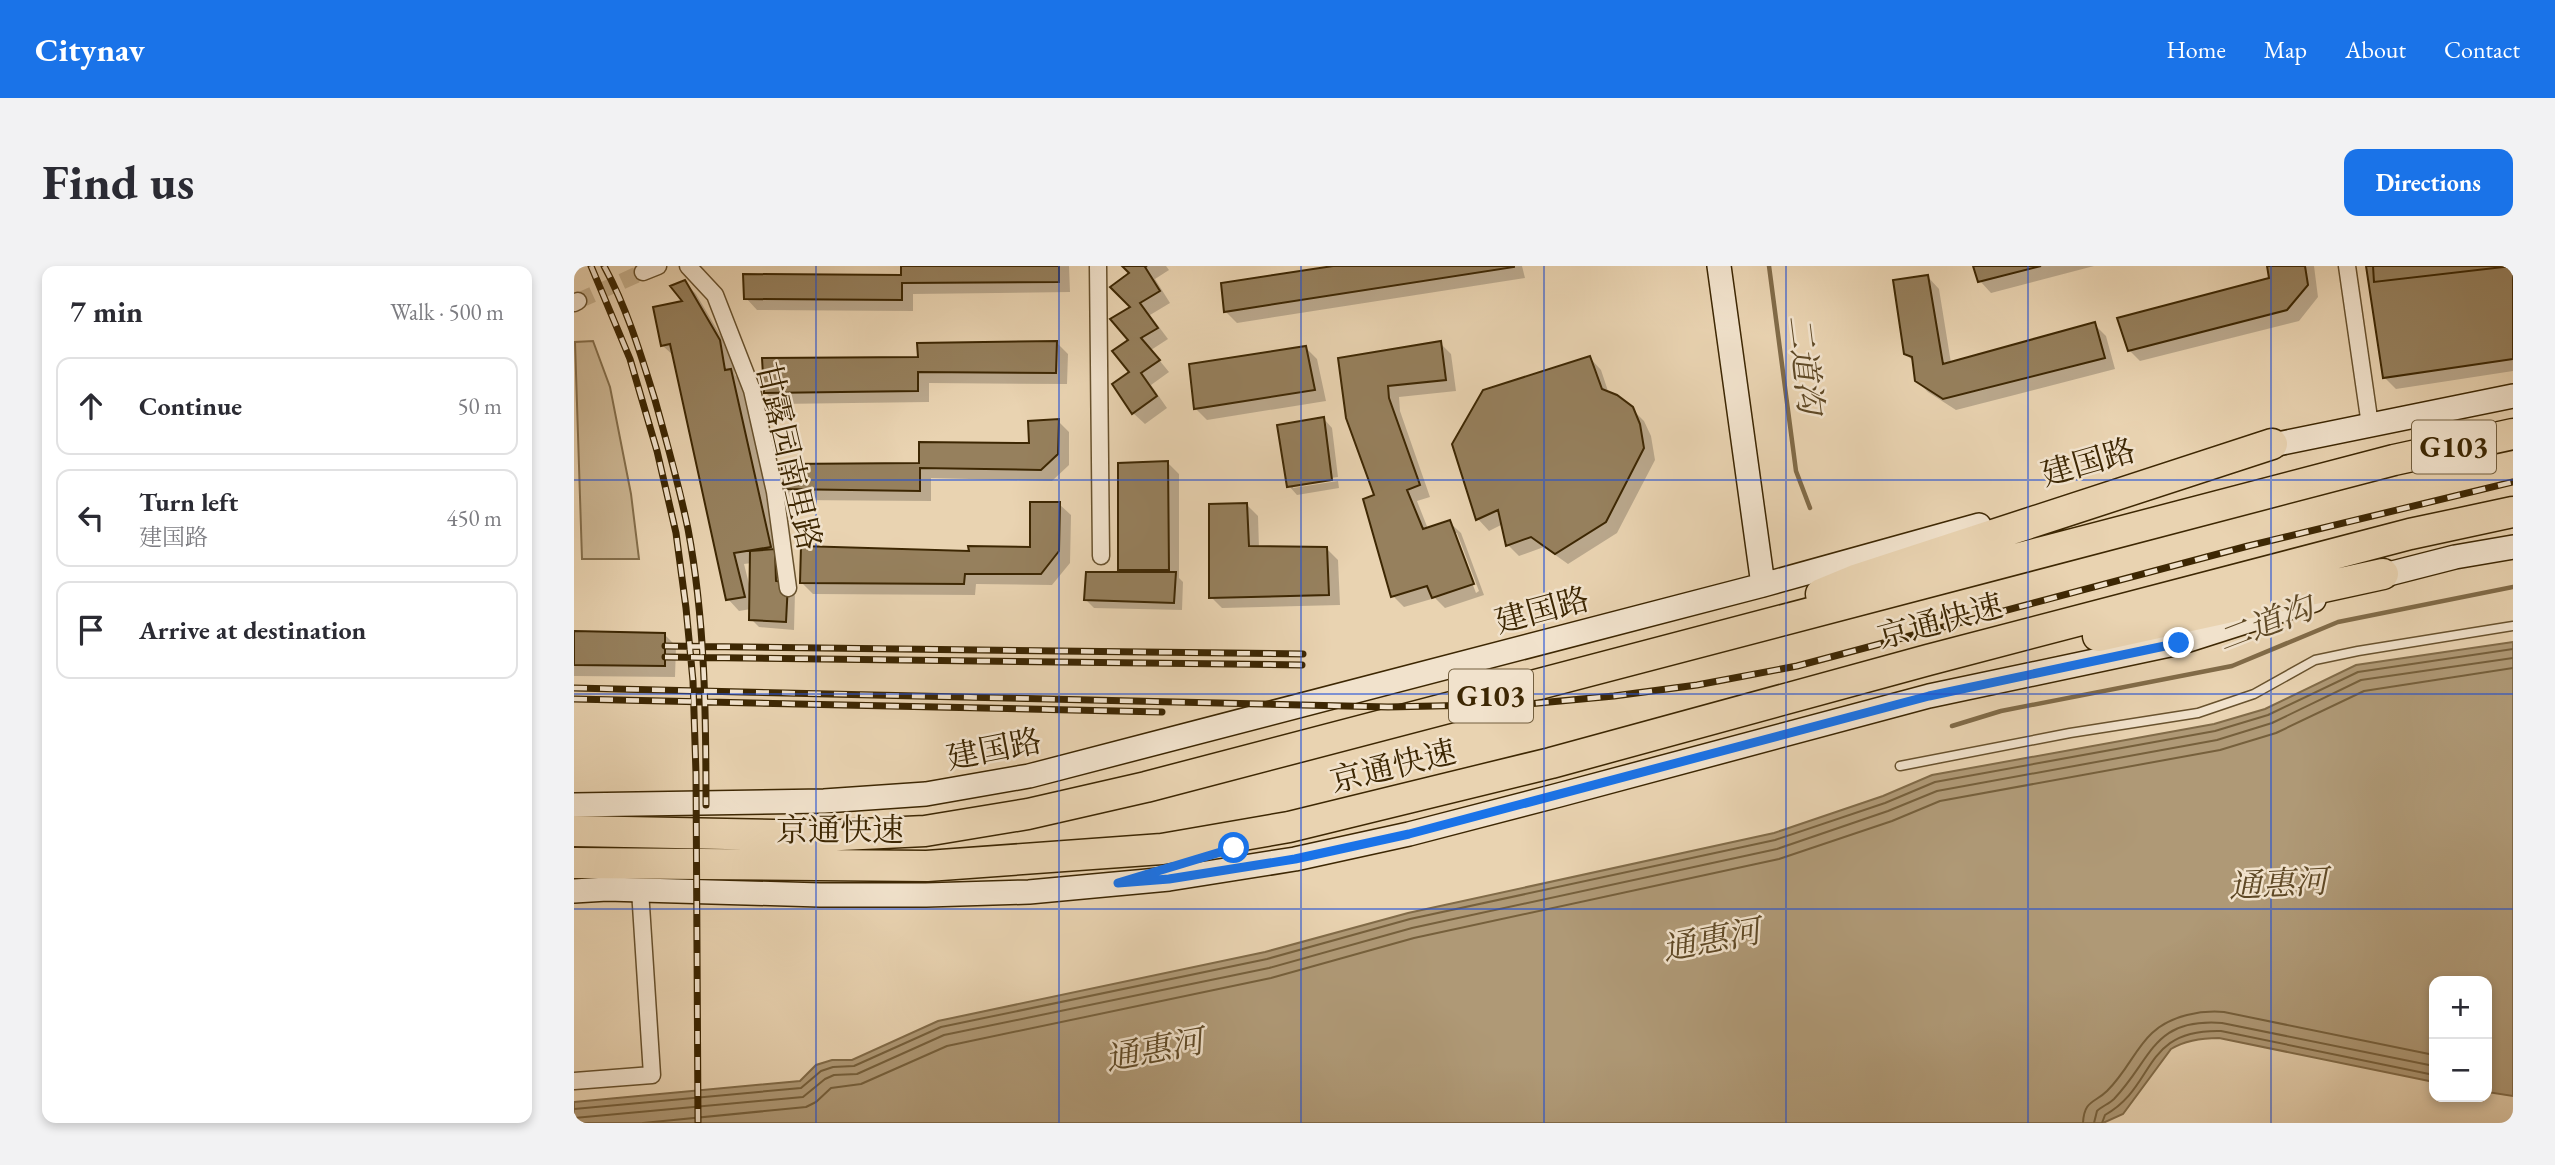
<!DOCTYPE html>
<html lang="en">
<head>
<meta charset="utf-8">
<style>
  :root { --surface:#fff; --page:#f2f2f3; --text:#2b2b33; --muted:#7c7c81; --line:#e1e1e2; --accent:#1a73e8 }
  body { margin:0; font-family:"EB Garamond","Noto Serif SC",serif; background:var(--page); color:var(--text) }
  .controls { position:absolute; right:21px; bottom:21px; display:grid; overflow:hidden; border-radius:14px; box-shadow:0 4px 10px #0003 }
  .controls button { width:63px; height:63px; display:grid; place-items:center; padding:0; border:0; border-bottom:2px solid var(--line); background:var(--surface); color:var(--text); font:35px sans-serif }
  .stop { position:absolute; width:21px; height:21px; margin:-16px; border:5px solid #1a73e8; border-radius:50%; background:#fff }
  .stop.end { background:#1a73e8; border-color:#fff; box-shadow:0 2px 7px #0008 }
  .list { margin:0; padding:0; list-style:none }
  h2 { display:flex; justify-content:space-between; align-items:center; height:91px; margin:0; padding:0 28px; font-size:30px }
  h2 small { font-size:23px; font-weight:400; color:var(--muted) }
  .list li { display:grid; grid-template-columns:46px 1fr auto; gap:21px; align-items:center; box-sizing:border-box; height:98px; margin:0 14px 14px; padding:0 14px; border:2px solid var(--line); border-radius:14px }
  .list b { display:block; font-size:26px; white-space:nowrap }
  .list p { margin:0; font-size:23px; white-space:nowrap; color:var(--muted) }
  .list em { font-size:23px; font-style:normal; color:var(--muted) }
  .icon { flex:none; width:38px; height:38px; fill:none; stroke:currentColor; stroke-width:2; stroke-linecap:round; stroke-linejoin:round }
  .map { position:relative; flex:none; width:1939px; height:857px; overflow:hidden; border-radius:14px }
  header { display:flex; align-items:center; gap:42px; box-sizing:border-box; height:98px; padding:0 35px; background:var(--accent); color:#fff }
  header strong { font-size:33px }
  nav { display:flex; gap:38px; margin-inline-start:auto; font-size:24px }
  .intro { display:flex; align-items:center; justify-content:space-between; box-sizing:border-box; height:168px; padding:0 42px }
  h1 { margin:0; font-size:49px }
  .button { padding:18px 32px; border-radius:14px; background:var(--accent); color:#fff; font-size:24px; font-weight:700 }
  main { display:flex; gap:42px; padding:0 42px }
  aside { flex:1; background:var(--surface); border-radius:14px; box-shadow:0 4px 10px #0003 }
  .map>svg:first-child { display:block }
</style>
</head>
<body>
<header>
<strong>Citynav</strong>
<nav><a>Home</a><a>Map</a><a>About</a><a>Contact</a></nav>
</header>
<div class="intro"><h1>Find us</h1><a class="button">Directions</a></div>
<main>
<aside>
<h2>7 min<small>Walk · 500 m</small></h2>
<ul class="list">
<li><svg class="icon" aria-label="ahead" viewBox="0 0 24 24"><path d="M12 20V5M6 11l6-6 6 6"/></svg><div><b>Continue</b></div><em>50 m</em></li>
<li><svg class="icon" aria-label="left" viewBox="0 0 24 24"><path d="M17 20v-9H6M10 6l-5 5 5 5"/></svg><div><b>Turn left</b><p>建国路</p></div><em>450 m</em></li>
<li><svg class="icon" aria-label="arrive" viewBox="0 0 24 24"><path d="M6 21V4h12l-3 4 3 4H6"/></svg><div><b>Arrive at destination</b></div></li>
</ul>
</aside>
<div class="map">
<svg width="1939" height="857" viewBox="0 0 1939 857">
  <rect width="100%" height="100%" fill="#e9d3b1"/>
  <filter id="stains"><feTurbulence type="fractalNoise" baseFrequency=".00286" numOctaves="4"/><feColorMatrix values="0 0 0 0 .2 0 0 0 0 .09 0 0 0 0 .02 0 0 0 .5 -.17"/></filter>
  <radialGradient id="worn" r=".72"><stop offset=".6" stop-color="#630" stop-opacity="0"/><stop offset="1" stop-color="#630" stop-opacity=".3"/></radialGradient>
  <path fill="#ccb693" stroke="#846e4b" stroke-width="2" d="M19 75 36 121 57 228 65 293H8L1 76Z"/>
  <path fill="#af9976" stroke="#816b48" stroke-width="2" d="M1939 376V830L1913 826V715H1860V816L1645 772C1628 772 1612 774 1597 783L1549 848 1529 857H0V836L226 815 242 799 258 794H278L364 755 691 686 834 647 1200 567 1309 530 1358 509 1640 458 1691 443 1782 399Z"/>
  <path fill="#0003" fill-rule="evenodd" d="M329 0H495L496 26 339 28V45L183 44 172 32 329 11Z
    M551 0H592L595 4 581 13 596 37 576 49 594 73 577 84 595 106 577 119 593 142 571 158 559 147 557 74 558 7Z
    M770 0H948L951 12 663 57 652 46Z
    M1401 0H1520L1417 27 1406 15Z
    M1695 0H1740L1744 31 1725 55 1566 95 1555 84 1697 13Z
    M1794 0H1939V105L1822 123 1810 111Z
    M1354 11 1365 23 1377 97 1520 58 1532 70 1541 103 1382 144 1354 126 1342 114 1340 96 1332 88Z
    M111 16 122 28 157 87 161 109 168 116 213 318 221 327 220 364 185 361 177 353V343L165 345 154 333 101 91 89 80 81 43 111 37ZM178 297 176 322 170 298Z
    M483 77 494 88 493 118 355 117V136L203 138 192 127 346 93Z
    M866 77 877 88 882 125 825 131 826 145 856 231 843 235 854 263 875 256 887 267 910 329 871 342 861 332 830 341 819 330 802 230 774 152ZM879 267H883L905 325 902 327Z
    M732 82 743 93 752 135 633 154 622 143Z
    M1016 92 1027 104 1035 128 1058 143 1070 155 1077 170 1081 194 1043 267 994 298 970 281 945 290 934 279 929 258 915 265 904 253 880 178Z
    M750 153 758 162 764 211 719 218V222L764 215 765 222 723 229 715 220Z
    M484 155 495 166V199L478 215 357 212V235L220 234 209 223 457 179Z
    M594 197 605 208V312L609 316 608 344 520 342 512 334 550 308 546 303Z
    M485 238 497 249 496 297 478 319 402 318 401 329 239 328 227 316 397 287 458 282Z
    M672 238 684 250 685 282 753 283 764 294 766 339 648 342 637 331Z
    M0 367 90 368 102 380 101 411 0 410Z"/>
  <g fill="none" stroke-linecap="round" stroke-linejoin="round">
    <path stroke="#76603c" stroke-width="2" d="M0 843 227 822 247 805 259 801 280 800 367 761 693 693 836 653 1201 574 1311 537 1361 516 1641 465 1694 449 1784 406 1939 383
      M0 852 229 831 251 813 260 809 283 808 370 769 695 702 838 662 1203 583 1314 545 1363 525 1643 474 1698 457 1787 414 1939 392
      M69 857 232 841 242 836 257 822 287 818 373 780 697 712 840 672 1205 593 1318 555 1366 535 1646 484 1702 467 1790 425 1939 402
      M1509 857C1510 834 1521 837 1533 825 1564 794 1565 761 1613 749 1625 746 1638 745 1650 746L1860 789
      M1520 857 1523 845C1528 840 1535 838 1540 833 1579 792 1578 752 1648 757L1860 800
      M1528 857 1531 849C1583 820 1567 763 1647 765L1860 809"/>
    <path stroke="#816b48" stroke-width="4.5" d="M1195 0 1222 205 1236 242
      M1378 460 1427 445 1658 400 1764 356 1939 321"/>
  </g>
  <path fill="#96805d" stroke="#3d2703" stroke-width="2" d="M327 0H485V16L328 17V34L170 33 169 8 327 9Z
    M548 0H573L571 1 586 25 566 37 584 62 567 72 586 94 567 107 583 130 558 148 538 118 555 106 538 85 554 74 536 53 556 41 536 21 555 7Z
    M759 0H940V1L650 46 647 17Z
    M1399 0H1467L1404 16Z
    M1693 0H1731L1734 19 1713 44 1554 85 1543 52 1695 12Z
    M1792 0H1939V93L1809 112Z
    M1799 0H1938L1800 16Z
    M1354 9 1369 98 1521 56 1531 92 1369 133 1341 115 1338 91 1330 88 1319 14Z
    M111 14 146 74 151 104 157 103 197 281 160 287 171 331 152 334 96 78 87 80 79 41 108 35 96 20Z
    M483 75 482 107 344 106V125L190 127 188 92 344 91 343 77Z
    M867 75 872 114 814 120 815 132 846 219 833 224 849 263 876 254 900 318 858 332 853 320 817 331 789 233 800 229 772 152 764 92Z
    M732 80 741 124 620 143 615 98Z
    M1016 90 1028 123 1043 129 1059 141 1066 158 1070 182 1032 256 981 288 957 271 932 280 924 244 902 254 878 178 909 124Z
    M750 151 758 214 713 221 703 159Z
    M485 153 484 188 467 204 346 202V225L207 223 208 198 345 197V176L455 177 454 155Z
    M594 195 595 304H544V197Z
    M456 236H486L485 285 467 308H391L390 318 226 317 227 280 395 285 394 280 456 281Z
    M673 237 675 280 753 281 755 329 635 332V238Z
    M201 283 202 315 214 317 212 356 175 354 176 285Z
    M512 306H602L600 337 510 334Z
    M0 365 91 367V400L0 399Z"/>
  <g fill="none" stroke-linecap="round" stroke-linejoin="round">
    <path stroke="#c7b18e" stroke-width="16" stroke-dasharray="16 8" stroke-linecap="butt" d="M4 35 69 6"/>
    <g stroke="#68522e" stroke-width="11">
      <path id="lane" d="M1326 500 1496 467 1624 447 1680 428 1741 394 1784 385 1939 360"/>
    </g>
    <g stroke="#68522e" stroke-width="19">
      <path id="street" d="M114 0 141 29 178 124 201 226 214 322
        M524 0 527 290
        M1773 0 1796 159
        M69 6 84 0
        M0 37 4 35
        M0 815 78 809 66 624"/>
    </g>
    <g stroke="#3d2703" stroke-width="26">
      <path id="secondary" d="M1145 0 1189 319
        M1684 182 1939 130
        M1795 313 1881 291 1939 281
        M0 539 250 535 352 528 455 510 1189 319 1405 259
        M0 625 33 623 246 629H352L455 626 595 613 721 593 835 568 985 529 1355 430 1605 377 1740 334"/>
    </g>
    <g stroke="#3d2703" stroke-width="33">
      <path id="highway" d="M1247 328 1281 314 1698 178
        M1524 370 1809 308
        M0 565 246 570 351 565 454 548 572 521 1820 194 1939 168
        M0 597 353 600 588 583 715 561 977 497 1354 394 1836 268 1939 246"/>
    </g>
    <use href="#lane" stroke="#f1e2cc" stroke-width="8"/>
    <use href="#street" stroke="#f1e2cc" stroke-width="16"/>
    <use href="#secondary" stroke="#f1e2cc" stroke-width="23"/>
    <use href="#highway" stroke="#e9d3b1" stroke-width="30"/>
    <g stroke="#3d2703" stroke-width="7">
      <path id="rail" d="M17 0 56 93 83 185 102 267 112 342 119 415 122 508 124 857
        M30 0C53 42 67 89 81 134 93 177 105 219 114 263 131 353 132 447 132 539
        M91 380 729 388
        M91 391 728 399
        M0 422 814 441 954 438 1040 430 1123 419 1223 400 1674 280 1939 216
        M0 433 588 446"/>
    </g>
    <use href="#rail" stroke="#f1e2cc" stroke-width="4.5" stroke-dasharray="13" stroke-linecap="butt"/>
  </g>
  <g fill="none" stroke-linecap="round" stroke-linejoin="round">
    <path stroke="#1a73e8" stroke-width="9" d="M660 582 544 617 595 613 721 593 835 568 1355 430 1605 377"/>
  </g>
  <path fill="none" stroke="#1d4ed8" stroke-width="2" stroke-opacity="0.55" d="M242 0V857M485 0V857M727 0V857M970 0V857M1212 0V857M1454 0V857M1697 0V857M0 214H1939M0 428H1939M0 643H1939"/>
  <g text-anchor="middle" stroke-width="5" stroke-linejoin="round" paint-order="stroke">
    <g fill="#f1e2cc" stroke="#735f3f" stroke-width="2">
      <rect x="1838" y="154.5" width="84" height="53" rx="5"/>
      <rect x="875" y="403.5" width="84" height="53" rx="5"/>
    </g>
    <g font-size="30" font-weight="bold" fill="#3d2703">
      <text x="1880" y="191">G103</text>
      <text x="917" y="440">G103</text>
    </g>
    <g font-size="32" fill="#3d2703" stroke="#f1e2cc">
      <text transform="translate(215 190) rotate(77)" y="11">甘露园南里路</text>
      <text transform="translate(1514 196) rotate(-16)" y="11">建国路</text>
      <text transform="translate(968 344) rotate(-15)" y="11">建国路</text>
      <text transform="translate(1366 355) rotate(-15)" y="11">京通快速</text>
      <text transform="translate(420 483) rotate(-11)" y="11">建国路</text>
      <text transform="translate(819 500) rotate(-14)" y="11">京通快速</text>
      <text x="266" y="575">京通快速</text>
    </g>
    <g font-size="33" font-style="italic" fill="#5f4926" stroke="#f1e2cc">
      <text transform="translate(1232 98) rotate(83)" y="12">二道沟</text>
      <text transform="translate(1691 357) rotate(-21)" y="12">二道沟</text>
      <text transform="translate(1704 617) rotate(-3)" y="12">通惠河</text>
      <text transform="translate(1137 673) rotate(-11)" y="12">通惠河</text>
      <text transform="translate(580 783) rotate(-11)" y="12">通惠河</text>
    </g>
  </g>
  <rect width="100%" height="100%" filter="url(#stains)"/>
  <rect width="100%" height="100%" fill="url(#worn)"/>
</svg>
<div class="controls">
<button>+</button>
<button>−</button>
</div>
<div class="stop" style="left:660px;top:582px"></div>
<div class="stop end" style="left:1605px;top:377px"></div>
</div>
</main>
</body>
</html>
